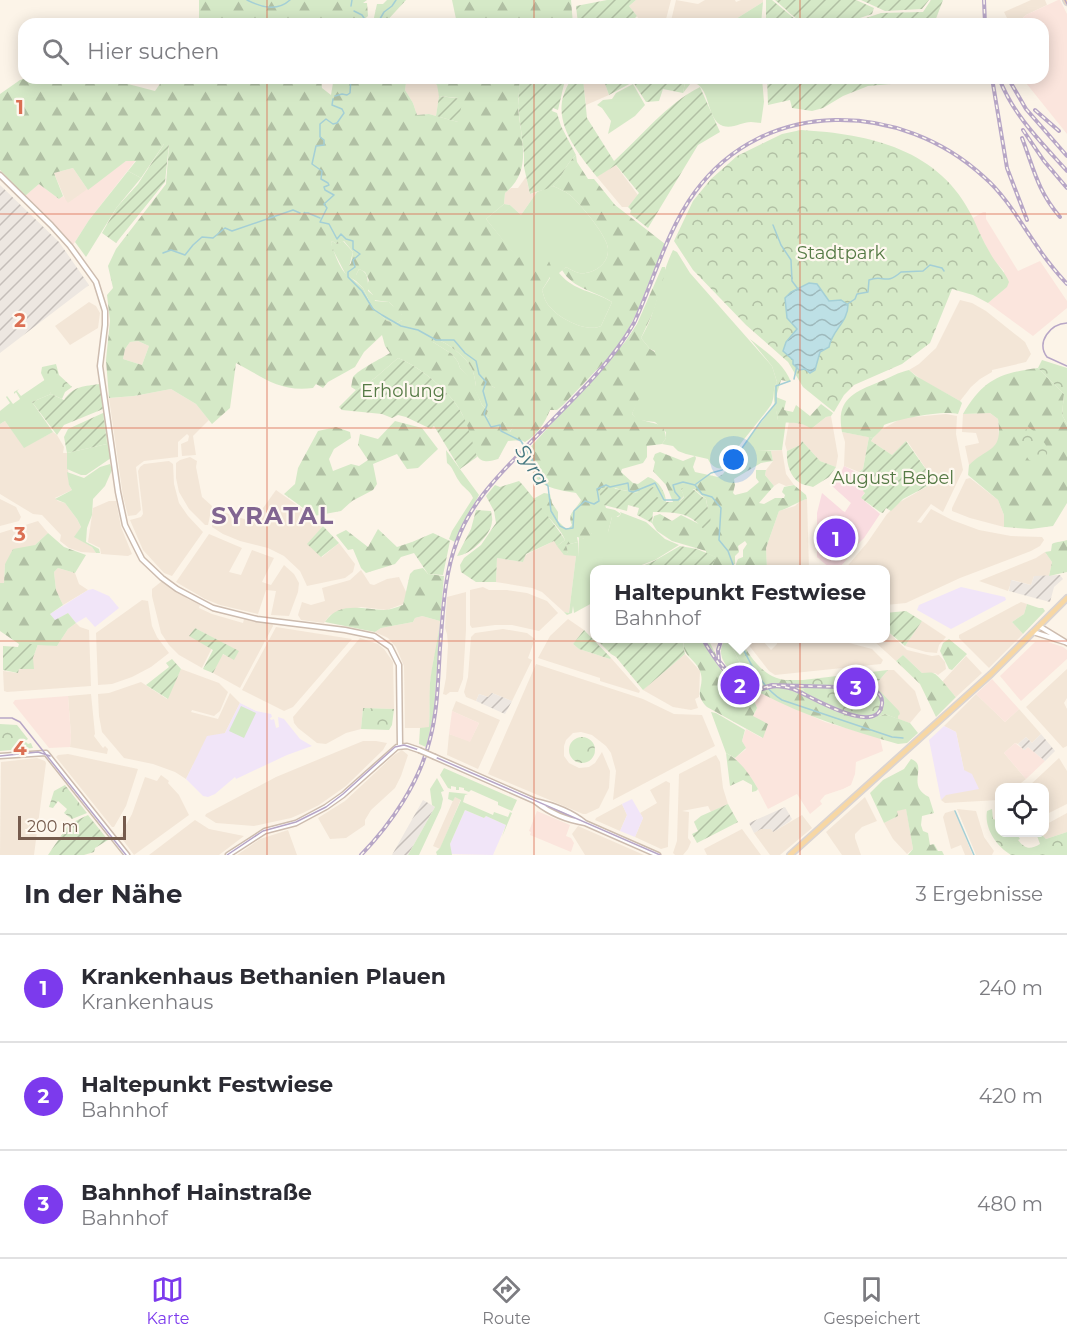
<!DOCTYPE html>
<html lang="de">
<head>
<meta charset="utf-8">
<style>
  :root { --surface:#fff; --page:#f2f2f3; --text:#2b2b33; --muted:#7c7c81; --line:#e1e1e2; --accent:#7c3aed }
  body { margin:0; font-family:Montserrat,sans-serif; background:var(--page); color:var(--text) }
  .controls { position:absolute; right:18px; bottom:18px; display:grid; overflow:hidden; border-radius:12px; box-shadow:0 3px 15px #0003 }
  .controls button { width:54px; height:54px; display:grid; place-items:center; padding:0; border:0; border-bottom:2px solid var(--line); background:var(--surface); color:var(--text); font:30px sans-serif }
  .scale { position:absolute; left:18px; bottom:15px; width:108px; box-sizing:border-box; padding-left:6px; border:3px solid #755b4d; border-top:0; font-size:16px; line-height:21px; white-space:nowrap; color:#755b4d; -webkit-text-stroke:4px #fef8ef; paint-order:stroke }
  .you { position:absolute; left:734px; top:460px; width:21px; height:21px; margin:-15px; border:4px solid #fff; border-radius:50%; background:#1a73e8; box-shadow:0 0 0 9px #1a73e833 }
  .badge { display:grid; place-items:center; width:39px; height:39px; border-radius:50%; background:var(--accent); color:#fff; font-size:20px; font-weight:700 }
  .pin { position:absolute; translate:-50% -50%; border:3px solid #fff; box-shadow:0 2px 6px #0006 }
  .popup { position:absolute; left:590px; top:565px; width:300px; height:78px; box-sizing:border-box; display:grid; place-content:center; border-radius:12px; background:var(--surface); filter:drop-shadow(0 2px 4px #0005); font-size:20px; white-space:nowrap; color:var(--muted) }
  .popup b { font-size:22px; color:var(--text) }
  .popup::after { content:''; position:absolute; left:50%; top:100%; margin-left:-12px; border:12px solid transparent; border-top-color:var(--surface) }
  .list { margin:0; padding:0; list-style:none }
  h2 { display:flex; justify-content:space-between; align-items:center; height:78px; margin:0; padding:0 24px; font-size:26px }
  h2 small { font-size:20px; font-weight:400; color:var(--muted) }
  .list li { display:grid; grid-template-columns:39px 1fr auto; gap:18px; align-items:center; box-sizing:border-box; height:108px; padding:0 24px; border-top:2px solid var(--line) }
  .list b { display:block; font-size:22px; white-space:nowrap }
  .list p { margin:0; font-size:20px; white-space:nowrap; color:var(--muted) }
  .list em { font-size:20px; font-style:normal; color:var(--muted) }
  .icon { flex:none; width:33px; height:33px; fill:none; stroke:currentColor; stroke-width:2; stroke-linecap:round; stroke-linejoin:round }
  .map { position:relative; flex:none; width:1067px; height:855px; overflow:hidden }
  .search { position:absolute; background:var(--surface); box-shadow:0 3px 15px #0003; left:18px; right:18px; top:18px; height:66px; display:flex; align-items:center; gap:15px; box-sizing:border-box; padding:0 21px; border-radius:18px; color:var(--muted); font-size:22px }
  .sheet { height:402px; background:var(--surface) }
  nav { display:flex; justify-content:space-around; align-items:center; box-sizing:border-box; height:84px; border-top:2px solid var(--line); background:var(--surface); font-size:16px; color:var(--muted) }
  nav a { display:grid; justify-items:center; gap:3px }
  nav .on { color:var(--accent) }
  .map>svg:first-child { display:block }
</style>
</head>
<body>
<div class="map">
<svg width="1067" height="855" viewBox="0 0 1067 855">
  <defs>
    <pattern id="industrial-furrows" width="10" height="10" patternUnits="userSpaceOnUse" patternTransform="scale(1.5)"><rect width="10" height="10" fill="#ede7e1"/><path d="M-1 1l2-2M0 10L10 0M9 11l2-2" fill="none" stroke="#c5beb9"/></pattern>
    <pattern id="forest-firs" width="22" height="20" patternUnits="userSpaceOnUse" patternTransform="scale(1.5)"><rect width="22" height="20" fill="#d5e9c7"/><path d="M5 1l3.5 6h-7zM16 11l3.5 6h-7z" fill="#b1c0a4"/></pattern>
    <pattern id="park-crowns" width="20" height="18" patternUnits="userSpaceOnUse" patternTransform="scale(1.5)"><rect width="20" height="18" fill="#d5e9c7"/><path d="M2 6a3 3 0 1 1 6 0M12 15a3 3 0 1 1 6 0" fill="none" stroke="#b1c0a4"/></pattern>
    <pattern id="garden-furrows" width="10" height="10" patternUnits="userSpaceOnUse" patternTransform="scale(1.5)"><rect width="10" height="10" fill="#d5e9c7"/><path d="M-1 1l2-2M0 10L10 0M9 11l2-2" fill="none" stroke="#b1c0a4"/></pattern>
    <pattern id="water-waves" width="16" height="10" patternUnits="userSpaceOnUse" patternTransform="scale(1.5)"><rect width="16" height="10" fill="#bde0e5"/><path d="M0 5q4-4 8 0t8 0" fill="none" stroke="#9eb9bc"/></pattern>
  </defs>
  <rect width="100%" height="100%" fill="#fcf4e8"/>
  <path fill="#f3e6d7" d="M636 0H671L665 23 643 24 629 6Z
    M676 0 698 4 705 0H735L736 2 741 0H763V2L731 22 722 24H668L671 21Z
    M1031 0H1045L1047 5 1026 15 1016 24H1010L1004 12Z
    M583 78H603L609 95 586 105Z
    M414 81 423 83 431 81 437 85 440 91 436 116 429 114 417 115 413 103 405 90 406 83Z
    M615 164 638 195 628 207H622L597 177Z
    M73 168 88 190 67 204 54 173Z
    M526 177 530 194 537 192 521 215 510 205 504 204 505 193 511 188H518Z
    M960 300 972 303 986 311 1025 342 1031 354 1026 362 992 370V372L980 379 971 387 960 401 922 380 909 370 919 364 936 348Z
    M89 302 96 306 100 313 98 328 70 345 55 326Z
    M138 341 149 346 142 365 123 359 125 349 130 342Z
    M171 389 196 404 209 420 193 436 196 455 182 456 181 444 188 441 189 436 187 434 178 442V457L144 461 136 467 141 510 136 515 128 516 123 496 109 398 134 396Z
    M990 413 998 419 999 437 997 446 969 465 965 446 979 443 976 433 962 432 963 414Z
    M946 414 957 416 956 434 963 470 943 512 931 504 917 522 921 523 931 509 952 520 979 530 1011 536 1042 537 1044 540 1040 546 1031 551 960 578 906 603 886 605 885 570H844L867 543 887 514 898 503 935 482 907 441 892 455 871 441 879 431 902 418Z
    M831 416 838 456 836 467 820 461 802 441 800 445 787 451 785 444 789 421 806 425 811 429 826 417Z
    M5 421 24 447 53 432 57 435 64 447 63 453H67L69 485 72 490 55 498 58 501 65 503 77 519 81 527 75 537 92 547 96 553 81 552 69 548 60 541 61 535 42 515 33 514 0 494V424Z
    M842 432 869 437 863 469 859 472 844 466 845 442Z
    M782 450 786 474 794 485 786 486 779 483 774 486 765 475 766 470 773 461 771 451Z
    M190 457 197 461 196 467 202 497 212 506 208 525H205L189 509 179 492 176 478V463L180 460Z
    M169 461 173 464 174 484 179 503 188 516 203 532 172 576 164 573 143 550 130 520 141 517 143 514 138 471 140 467 144 464Z
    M970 478 998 500 1004 515V527L970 518 952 511V508L966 479Z
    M276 490 304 510 323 526 308 544 322 557 339 543 355 564 353 572 345 578 307 586 300 571 284 556 268 548 240 541 223 534 212 527 214 509 253 522Z
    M0 499 16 507 21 517 19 521 0 526Z
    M807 499 809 569H767L766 548 779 511 795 506 800 501Z
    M109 501H116L121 527 132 554 128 556 101 554 100 548 88 542 93 508Z
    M38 521 48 533 35 545 5 564 4 583H0V533Z
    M209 534 242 548 229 572 241 575 252 550 274 558 262 582 271 585 284 565 294 574 299 583 298 592 289 616 271 615 276 591 266 590 258 614 220 605 205 599 176 582Z
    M554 541 576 556 569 613 564 612 542 592 532 588 496 582 497 558 523 562 525 555Z
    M1045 552 1052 562 1049 576H1034L1031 585 1012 580 1008 591 979 581 1036 558Z
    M58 568 75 573 79 584 88 590 63 605 56 590 54 572Z
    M361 570 370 584 374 585 387 579 399 577 407 594 403 604 387 610 361 607 330 615 324 623 301 620 298 615 302 602 311 605 325 601 322 588 350 580Z
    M162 581 188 599 200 605 199 608 212 614 243 623 244 619 272 623 273 626 240 688 213 673 222 654 234 659 238 651 195 628 190 636 212 648 202 668 179 655 169 645 161 633 152 596V589Z
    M483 587 489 590H507L527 593 547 601 558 613 539 631 512 625H495L472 628 470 625V590Z
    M466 592V630L463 679 458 692H450L446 695 443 694 446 678 448 645 447 634 445 628 447 597Z
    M142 600 148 601 152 626 157 637 169 653 151 667 132 677 112 684 98 685 96 633Z
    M1021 602 1027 604 1024 614 1012 622 1023 634 989 668 959 638V635Z
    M422 616 440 621 437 648 434 657 430 684 429 728H405L404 666 396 647 388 638 375 632 381 628 413 622 415 618Z
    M568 619 584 630 573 644 579 649 610 659 611 658 640 691 639 693 600 681V678L538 658 550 636Z
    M922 621 946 637 939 645 937 653 926 652 905 646Z
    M76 623 80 627 89 630 91 686 7 692 4 691 3 671 18 673 19 669 33 658 38 644 57 646 68 629Z
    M276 627 352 639 293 707 284 711 242 690Z
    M503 629 527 633 535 639 528 658 532 660 512 701 492 693 488 697 479 694 476 701 466 697 464 692 468 677 471 637 475 633Z
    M886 630 907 650 932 656 939 655 945 662 946 669 938 675 935 673H922L903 655 896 661 875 642 863 639 885 638Z
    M360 638 378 644 384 649 393 662 394 709 363 708 361 729 346 733 326 744 317 743 298 728 294 723 293 717Z
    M744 639H761L771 650 777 644V639H834L872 649 883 660 881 664 775 675 769 671Z
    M685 654 700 671 699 697 695 699 698 708 691 710 673 707 643 690Z
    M966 656 982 673 956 697 942 682Z
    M536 664 643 699 674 714 702 715 715 746 613 800 616 771 611 753 606 746 592 735 581 732 573 733 566 740 564 746V756L569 763 579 768 589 767 595 763 602 752 610 771 609 788 599 808 586 814H583L488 774Z
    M181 669 219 683 228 692 220 711 214 716 192 710 191 712 218 719 230 693 240 703 225 733 193 765 186 779 175 772 153 764 124 758 102 732 99 716 98 694 109 693 141 682 167 699Z
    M1067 669V698L1064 703 1067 709V746L1063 748 1026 707Z
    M888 670H894L915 691 921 710 910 723 898 719V716L877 688 876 684Z
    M91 694 95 734 94 736 103 748 105 746 108 749 107 754 70 747 71 736 68 696Z
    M976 694 1005 722 1019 709 1041 734 1032 743 1026 737 1018 744 1015 743 1004 753 1026 779 1016 787 1000 788 999 800 945 803 941 800 964 770 956 732 944 726Z
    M456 701 500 720 478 769 447 755 449 734 470 741 479 723 452 711Z
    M363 741H376L387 743 383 750 346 786 319 805 305 812 291 818 254 826 216 823 205 816 206 814 276 777Z
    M402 750 408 755 401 776 395 788 371 810 365 820V825L346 838 330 839 318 818 345 801 394 755Z
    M68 754 138 769 126 806 114 827H112L56 757 58 755Z
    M716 755 720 762 723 788 728 804 711 812 708 806 682 811 689 812 688 838 691 842 688 849 683 855H675L673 853 677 841 679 774Z
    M37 758 45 761 46 763 34 855H0L1 762Z
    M1059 758 1067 771V804L1045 815 1044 788 1028 787Z
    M161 775 169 781 168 783 179 795 189 815 134 855 120 836 126 828 125 827 132 814 145 777 157 781Z
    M666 781 670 783 668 843V847L661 849 635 837 643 818 640 813 657 803 650 790Z
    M455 796 461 799 440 849 433 846Z
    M865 797 877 821 862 827 855 834V838L861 855H842L826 832Z
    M622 804 627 815 620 831 595 820 596 818Z
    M906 808 913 849 907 854 893 839 884 823 898 816 896 811Z
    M957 809 976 811 984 837 994 851 992 855H976Z
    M955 810 970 849 973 855H965L961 845 951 849 943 817 945 813Z
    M1067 813V832L1046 839 1041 835 1040 833 1044 832 1045 825Z
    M802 815 812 828 780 855H770L754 833 760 829H771L773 832Z
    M195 820 209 829 244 836 219 855H149Z
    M578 826 644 855H585L572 834Z
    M742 829 761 855H707L704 849Z
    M288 830 297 855H237L260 839Z"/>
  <path fill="#fbe5dd" d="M1058 0H1060L1067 14V134L1022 78H1043V24H1016L1026 15Z
    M136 160 89 220 73 245 47 216 25 196 39 184 59 199 63 196 68 203 126 161Z
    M983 212H986V219L1018 271 1040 261 1067 301V308L1033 336 988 303 1002 291 1004 271 992 258 974 222 973 218Z
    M1035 642H1048L1063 647 1067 650V659L1021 701 1000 676Z
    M992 679 1019 709 1005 722 976 694Z
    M760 693 825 722 880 738 883 751 856 762 855 774 851 785 843 789 825 795 820 801 822 804 810 814 797 794 768 809 754 782 735 758 746 749 742 741 746 729 762 738 753 716 757 708 752 695Z
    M68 696 71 736 70 747 49 748 13 703 15 700Z
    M452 711 479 723 470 742 449 734Z
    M1015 743 1024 750 1028 747 1045 761 1026 779 1004 753Z
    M537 811 570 825 566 836 571 838 574 843 571 852 530 835 531 832 529 831Z"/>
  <path fill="url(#industrial-furrows)" d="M0 185 59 242 89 285 0 353Z
    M1060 575 1063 579 1054 587 1050 602 1009 591 1011 580 1031 585 1034 576Z
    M492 693 512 701 505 714 476 701 479 694 488 697Z
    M1041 734 1055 751 1045 761 1028 747 1024 750 1018 744 1026 737 1032 743Z
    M423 800 435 807 408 855H392Z
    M785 807 792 819 789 822 773 832 771 829H761L754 833 749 823Z"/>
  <path fill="#f1e5f8" d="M961 587 1005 597 1006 600 951 629 917 610 919 605Z
    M93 589 109 596 119 608 95 627 86 617 76 623 68 613 55 621 50 614 88 590Z
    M240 703 256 711 271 714 272 717 270 718 271 720 274 719 276 728 279 727 278 717 284 719 300 739 312 746 287 755 236 779 235 777 215 794 208 797 203 796 186 779 207 736 225 733Z
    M944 726 956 732 964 770 972 774 979 789 946 795 941 800 929 740Z
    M632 799 643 818 635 837 620 831 627 815 622 804Z
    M465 810 484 818 486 816 506 825 493 855 451 854 450 844Z"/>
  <path fill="#f9dce0" d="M844 466 870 479 863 490 865 492 861 498 880 514 864 538 856 546 855 551 850 552 849 557 838 569H831L817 557V513L822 493 843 511 845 512 851 503 831 485 840 475Z"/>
  <path fill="#d5e9c7" d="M763 2 761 24H722L731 22Z
    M686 78H762L764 102 761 123C758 123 754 122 751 122 742 122 733 129 723 126 705 120 711 82 691 83L683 93Z
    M633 84 645 105 635 116 608 134 611 121 602 108 597 105 603 100 612 99 616 93Z
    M128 171 141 178 117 207 86 257 75 242 89 220Z
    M553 186C559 189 565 191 570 195 580 203 608 237 608 249 609 264 593 275 579 273 575 272 570 269 566 267L559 273C575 292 592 290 612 302L601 326C587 333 560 319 550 307 545 302 544 296 542 290L550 278 539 258 518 259 486 219 504 204 510 205 521 215 537 192Z
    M332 241 337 244 343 241 353 252 349 267 356 275 359 269C369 272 368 282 368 291L373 295 375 301 389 302 402 315V320L397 323 387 321 372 307 363 288 356 281 346 275 332 248 331 243Z
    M673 250 677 252 690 273 772 366 777 382C772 390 775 398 771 405 756 426 737 445 726 467 718 471 711 466 708 459L686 454 678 451 673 446 662 444 666 438V432L655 422 638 420 632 414 655 351 650 349 641 338C658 311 659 278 673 250Z
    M433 339C444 339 466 357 471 367 474 372 475 380 476 386H492L495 388C497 403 496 410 506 424H512L514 427 509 432 496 418H489L486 416 488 411 482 405 470 379 460 368 458 362 452 354 433 342Z
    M46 379 51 394 32 402 53 432 24 448 5 421 0 424V411L10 403 6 397 7 396 13 404 20 399 16 392 14 394V392L19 389 17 391 21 396Z
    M775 404 778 420 786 421 782 450 750 451 741 449Z
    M103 413H105L111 458 86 475H81L67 469V453L107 444Z
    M446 450 479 495 455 542 449 539 452 531 473 498C470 490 463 488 459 481 454 474 453 467 447 463Z
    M110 464 112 470 105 486 93 499 92 515 87 528 86 542 99 549 100 553H96L92 547 74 537 81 527 77 519 65 503 55 499 72 490 69 485 67 472 84 478 100 467Z
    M620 512 646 522 665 539 679 545 655 560 631 569 594 570V602L574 613 573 606 572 613 567 615 564 612 569 613 576 556 564 555 568 552 566 545 578 542V557L579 537 585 539 592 533 608 532 612 517H618L621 514Z
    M1027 604 1039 608H1043L1045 611 1023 634 1012 622 1024 614Z
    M440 621 434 713 426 747 419 744 420 728 429 727C430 713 429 698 430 683 432 662 438 642 440 621Z
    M725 639H728L741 665 752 677 755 687H749L738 679 739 677 733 670 731 672C722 660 717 653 725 639Z
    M241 706 256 713 244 738 229 731Z
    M711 712 716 713 745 730 742 741 746 748 735 758 726 753Z
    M444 768 517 800 512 811 498 805V802L471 790 469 792 464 790V788L459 787V790H456V787L451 786V789L448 788 440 775Z
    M437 778 444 791 441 792 443 799 441 808 419 855H408L435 807 432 805 430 789Z
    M449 792 468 794 465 795 463 802 493 815 494 812 508 817 510 812 499 807 512 813 502 837 506 825 486 816 484 818 465 810 450 844 452 855H437L436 852 440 848 461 800 455 797 453 801 448 799Z"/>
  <path fill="url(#forest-firs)" fill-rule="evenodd" d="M199 0H367L363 3H367L368 16 359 24H342L343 19 337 24H196L199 18Z
    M387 0H406L384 24H369L373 22 377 4H383Z
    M452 0H571L573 24H451L456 19Z
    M27 78H105L155 91 164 78H321L322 88 331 95 333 83 336 78 346 81 348 78H520C520 87 518 97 518 106 520 137 534 170 505 193L504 204 486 219 518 258 524 253 536 255 539 258 546 256C556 272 551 275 542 290 544 296 545 302 550 307 560 319 587 333 601 326L612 302C595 291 573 289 562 270L566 267C570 269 575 272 579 273 593 275 609 264 608 249 608 237 580 203 570 195 565 191 559 189 553 186 563 177 565 164 576 155L577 162 588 179H594L615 205 665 244 637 312 626 334 610 356 563 405 557 410H550C545 423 537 435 525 442L521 440 508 441 498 459C491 461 483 464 477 456 469 446 468 424 461 412 450 391 420 367 398 358L375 378 356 390 351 387C352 384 352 380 353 377 358 370 382 358 390 353L385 346 382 335 364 352 355 367 328 382 323 388 316 384 313 388C279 392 265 378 236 363L230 408 212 424 196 404 171 389 134 396 109 398 106 360 110 321 107 295 113 288 108 266 116 249 166 184 169 145 164 144 141 178 128 171 136 161H126L88 190 73 168 54 173 63 196 59 199 39 184 25 196 0 170V94L20 80ZM414 81 423 83 431 81 437 85 439 96 458 98V122L429 114 417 115 413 103 405 90 406 83ZM332 241 337 244 344 241 353 252 351 263 346 270 349 277C340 270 335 255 331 243ZM359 269 365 272 369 280 366 287 373 295V300L389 302 393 306 395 312 402 315V320L397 323 387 321 372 307 363 288 350 277 356 275ZM433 339C444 339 466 357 471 367 474 372 475 380 476 386H492L495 388 494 409 497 415 506 424H512L513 427 510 432 500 418H489L486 416 488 411 482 405 471 379 460 368 458 362 452 354 433 342ZM138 341 149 346 142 365 123 359 125 349 130 342Z
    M662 267H665V273L654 310 641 338 650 349 658 354 656 361 632 414C645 427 665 417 666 438L662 444 647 446V457L643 463 622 469 621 472 633 483 638 484 648 477C659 480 666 493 666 502 651 493 632 493 615 488L605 505 606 508 615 510 621 514 615 518 612 517 608 532 603 536 592 533 588 540 577 537 578 542 566 545 568 552 564 555 557 546 565 540C561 528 541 511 533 499L544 493 550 494 552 503 558 512V521L565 528 568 529 572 525C566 513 577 509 581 500L576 493C565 491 542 488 536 478 531 471 529 462 527 455V451L625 342 637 324Z
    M750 339C766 352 784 363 791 382L781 380 776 397 786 401 784 410 793 412 796 405 810 416 821 404 833 413 831 416 826 417 811 429C799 419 788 426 778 420 776 408 770 393 777 382L772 366Z
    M1038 368 1064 394 1062 415 1067 424V503L1053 526 1031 529 1004 527V515L998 500 968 475 969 465C988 446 1003 453 998 419L990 413 963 414C983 380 999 373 1038 368Z
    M909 370 916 376 960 401 962 403 958 414C941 410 899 419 884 425L883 428 873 438 842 432C836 400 852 393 879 382 889 378 899 372 909 370Z
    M395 421 422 428 438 449 418 468 407 469 397 454 373 464 377 484 373 490 352 501 341 511 314 516 284 494 295 484 298 468 318 431 336 427 350 432 351 438 334 449 329 459 333 471 351 464 359 466 368 460 358 445 360 434 378 439Z
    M741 449 771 451 773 461 761 463 734 479 735 485 733 493 735 495 747 492 759 482 756 478V470H766L765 475 774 486 759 503 764 504 775 498H784L785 495 782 492 784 487 794 485 806 495 807 499C799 501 789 508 779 511L766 548 767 569H737L736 564 738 559 743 557V550L747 544 745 541 738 546 739 552 735 556V564L730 566 731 569H711L715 557 706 553V551L672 541 657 531 652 523 654 516 660 514 672 521 681 515 701 525 708 509 706 499 694 489H681L684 496 679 502H673L666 485 653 471 655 462 653 459 655 454 660 452 683 461 695 456 696 458 693 467 695 472 718 477 723 474Z
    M378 529 397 547 412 542 415 547 414 553 401 557 395 564 366 573 361 568 353 549 348 550 336 535 346 530 368 547Z
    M48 533 64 547 86 555 75 573 58 568 54 572 56 590 63 605 50 614 55 620 68 613 76 623 68 629 57 646 19 644 0 631V583H4L5 564 13 549 35 545Z
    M1067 540V572L1049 576 1052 562 1045 552 1051 551 1052 544C1057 541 1063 542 1067 540Z
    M423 568 428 574 444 576 440 621 422 616 415 618 413 622 381 628 375 632 325 622C338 601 363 609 384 610 390 610 397 607 403 605L410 574 414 570Z
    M684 639H708L716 655 717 664 742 703 752 695 757 708 753 716 768 724 763 738 707 707C692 692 706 687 700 671 695 658 680 655 684 639Z
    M728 639H740C750 657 763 677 785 680L788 684 872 719 885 714 910 723 918 733 907 743 898 744C850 730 801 715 757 691L752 677 741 665Z
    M949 639 967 654 952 670 949 669 940 651 943 643Z
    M903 655 922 673C926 673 930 672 933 673 938 674 951 692 956 697L936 717 920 684 896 661Z
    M726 753C740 760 750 775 758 789L756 791 752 792V785L743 780 730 786Z
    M911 759C929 765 905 786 929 797L934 813 922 816 921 825 923 831 928 833 930 845 934 844 938 851H942L944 855H908L913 849 906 809 897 811 898 816 884 823 870 793 883 780 904 769Z"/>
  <path fill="url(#park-crowns)" d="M801 130C870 134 940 149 973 218 978 229 983 241 989 251 995 263 1004 270 1009 282L1007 287 988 303 973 295 952 289 930 343 902 364 854 385 844 395 834 412 803 387 788 362 746 325 693 270 674 241 693 201 711 179 737 156 782 134Z
    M1042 360 1067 368V424L1062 415 1064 394 1038 368Z
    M56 364 59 375 72 387 65 392 62 399 51 394 41 373 42 367Z
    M1022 422 1036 433 1035 438 1037 440 1040 439C1046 443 1048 448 1047 455L1037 464 1029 460 1021 448V445L1017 442 1016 435 1019 431 1025 433 1027 430 1021 424Z
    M888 670 876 684 877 688 899 711 900 714 898 716V719L885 714C880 715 876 719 872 719 858 721 816 703 805 695L804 690 788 684 785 680H803Z
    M363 708 394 709 392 725 389 730 361 729Z
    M0 724 17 725 28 739 25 741 28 744 31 743 33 748 0 751Z
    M569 750a13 13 0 1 1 26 0a13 13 0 1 1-26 0Z
    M65 785 87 813 72 819 64 813 67 809 58 801 53 808 49 807 54 791Z
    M992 809 993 819 999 821 1000 832 1012 833 1016 837 1018 836 1020 839 1018 840C1025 849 1030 850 1040 844L1036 833H1040L1046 839 1067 832V855H1011C996 846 984 828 987 811Z"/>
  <path fill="url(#garden-furrows)" d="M607 0H636L629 6 637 16 634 19 639 24H578L576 6Z
    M766 0H772L801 24H766Z
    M775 0H856L874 8 872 14C856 20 822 29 806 24 795 20 784 7 775 0Z
    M861 0H929L922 9 885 11Z
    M931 0H943L934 24H848L881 13 923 12Z
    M520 78H571L565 80 558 110 553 108 552 111 557 113 561 126 576 155C565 164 561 181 553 186 547 190 537 191 530 194L524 167V154L518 106Z
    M575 78H583L587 118 614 161C643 135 665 105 700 87L720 132 698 145 648 228 630 214 631 210 628 207 639 193 616 165 597 177C580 156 555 126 563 97 566 89 567 83 575 78Z
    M603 78H686L683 93 663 89 659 101 646 102 633 82 609 95Z
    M767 78H896L891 84 868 86 843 96 823 108 812 111 792 108 790 100 768 105Z
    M439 96 463 99 458 122 436 116Z
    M164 144H169L165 182 116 243 102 233 117 207 138 184Z
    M398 358C420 367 450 391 461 412 469 426 472 442 477 457L460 469 434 426 431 429 406 417 398 415 392 418 382 414 342 410 339 407 356 390 375 378Z
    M100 384 103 409 64 425 57 435 32 402 51 394 64 400C73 386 85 386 100 384Z
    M103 413 107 444 67 453 64 437 68 429Z
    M869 437 873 438 871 441 892 455 906 441 935 482 903 499 891 511 886 508 883 513 880 512 861 498 865 493 863 491 870 479 859 472 863 469Z
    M802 441 820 461 836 467 829 477 813 487C811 486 808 486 805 485 791 481 786 464 787 451L800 445Z
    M519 481C524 485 563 535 565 540L557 546 554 541 526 554 523 562 497 558 496 582H476L461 572 460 565 464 558 481 545 496 523 494 511 486 496 495 485 500 487Z
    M606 487 638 493 653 487 656 490 657 497 666 502H679L684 497 681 489C692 483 697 495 706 499 708 514 713 515 709 531L706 532C689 511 678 513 653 512L652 523 637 515 639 508 628 505 627 511 600 504 601 497 599 491 601 488Z
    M476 510 491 511C491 512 493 520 492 521 492 534 471 555 457 556L471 529Z
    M323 526 339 543 321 557 307 544Z
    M433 533 450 541 443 575 428 574 414 553 412 542Z
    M680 546 697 549 716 557 711 569H635L654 561Z
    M906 611 922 621 905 646 886 630 885 613Z
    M195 628 239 651 234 660 223 654 213 673 203 669 213 650 189 636Z
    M584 630 611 658 610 659 579 649 573 644Z
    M596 639H684L683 644 685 654 643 690 616 657 611 654Z
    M19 644H38L33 658 34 669H19L18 673 3 670V646L18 647Z
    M172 659 181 669 168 699 146 685 169 667 166 663Z
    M728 804 738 822 697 843 692 834 698 831 694 822 701 816Z
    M88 815 108 840 95 848 94 852 84 855H48L69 824Z"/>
  <path fill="url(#water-waves)" stroke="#a4cfd6" stroke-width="1.5" d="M809 283 817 284 829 301 841 300 848 305C848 322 832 330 829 347L820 352 815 370 810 373 805 369 799 370 793 364V360L783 351 786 342 797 329 787 318 785 298 791 292Z"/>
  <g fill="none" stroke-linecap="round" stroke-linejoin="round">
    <path stroke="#a4cfd6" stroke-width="1.5" d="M247 0C261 7 277 12 290 0
      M351 6 352 0
      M354 11 362 15 368 24
      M377 24 384 12 392 6 396 0
      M335 96 342 94 347 95 350 93 351 78
      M333 99 332 105 342 109 344 113 337 123 333 124 326 119 320 124V137L324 140V145L316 146 312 164 322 171 321 179 328 183 329 185 324 187 325 190 334 195 324 204 327 208 320 222 329 224 337 239 341 234 346 239 353 241V249L360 254 353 260 355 267 348 272V277L362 291 373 309 382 315 401 326 418 330 436 340H454L465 353 476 361 479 374 486 382 483 391 487 405 484 414 491 427 500 425 501 431 521 441 540 473V478L548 486 551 511 560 526 566 529 573 528 574 511 585 501 594 504 599 501 597 489 606 485 610 487 628 483 629 491 633 492 655 483 664 500H678L680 498 675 492 673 485 683 482 695 485 702 494 712 497 721 508 719 540 728 551 735 570
      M304 213H308L320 218
      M773 225 781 245 791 260 792 281 798 289
      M163 253 171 250 185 255 193 245 202 237 213 238 225 228 232 231 293 210 300 213
      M846 305 855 299 857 294 868 292 869 280C884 274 885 286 901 272L923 271 930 265 942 268 944 271
      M794 379 797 366
      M696 484 711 473 722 470 735 458 761 421 776 403V386L790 381
      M738 638C749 661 760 686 782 700L892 737 903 738
      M955 811 974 855"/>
    <g stroke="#cdbcaf" stroke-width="7">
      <path id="minor" d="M0 175 51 225 70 246 96 282 105 311V325L100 366 118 492 125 525 142 559 162 578 177 589 213 608 257 619 345 630 374 636 390 647 399 665 400 746
        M1039 626 1067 643
        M1033 632 1065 642
        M0 756 46 753 127 855
        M435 757 535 801C553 805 570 811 585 823
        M536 802C550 813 566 820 585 823L658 855
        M228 855 265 831 296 823 326 807 343 795 397 747 407 746 419 750"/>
    </g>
    <g stroke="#dbd4d1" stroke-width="8">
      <path id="major" d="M1066 0 1067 2
        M790 855 991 674 1067 598"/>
    </g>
    <use href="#minor" stroke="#fff" stroke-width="4"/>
    <use href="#major" stroke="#f7d7a4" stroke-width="4.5"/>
    <path stroke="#b7a6c6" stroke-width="1.5" d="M1065 0 1067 4
      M1067 323C1050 324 1036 342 1047 357L1067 366
      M0 718H12L20 722 126 855
      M0 756 38 752 50 756
      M227 855 263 831 296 822 326 807 343 794 395 747 404 745 419 750 660 855"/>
    <g stroke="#b7a6c6" stroke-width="4">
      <path id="rail" d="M984 0 985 24
        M992 78 1007 168 1027 220
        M999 78C1013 115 1041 142 1067 171
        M1008 78 1026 109 1067 156
        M1035 110 1059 131
        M1023 130 1044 161 1067 188
        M1022 138C1034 169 1037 190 1060 217
        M702 638C711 653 728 680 744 688 754 694 760 689 770 687 777 685 786 687 793 689 807 694 878 739 882 704 883 695 876 690 869 688L772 685 759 689 750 690 735 680 719 661 718 650 722 638
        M361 855C391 824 420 782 430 739 438 709 438 678 440 648 443 612 444 575 457 541 471 502 499 475 527 446 564 407 607 370 634 323 654 280 667 230 695 192 765 96 902 101 984 177 1007 197 1021 224 1039 249 1047 261 1057 273 1067 284"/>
    </g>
    <use href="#rail" stroke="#fef8ef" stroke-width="1.5" stroke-dasharray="4.5" stroke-linecap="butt"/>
    <g stroke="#cdbcaf" stroke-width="7" stroke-linecap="butt">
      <path id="minor-bridge" d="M419 750 435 757"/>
    </g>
    <use href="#minor-bridge" stroke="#fff" stroke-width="4"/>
  </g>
  <path fill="none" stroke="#db6f53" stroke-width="1.5" stroke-opacity="0.55" d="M267 0V24M534 0V24M800 0V24M267 78V855M534 78V855M800 78V855M0 214H1067M0 428H1067M0 641H1067"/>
  <g text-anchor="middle" stroke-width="4.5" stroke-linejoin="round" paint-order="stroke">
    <g font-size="18" fill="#557a45" stroke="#fef8ef">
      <text x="841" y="259">Stadtpark</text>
      <text x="403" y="397">Erholung</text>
      <text x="893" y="484">August Bebel</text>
    </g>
    <g font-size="20" font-style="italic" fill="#447780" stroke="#fef8ef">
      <text transform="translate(532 465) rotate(58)" y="7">Syra</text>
    </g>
    <g font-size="24" font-weight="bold" letter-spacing="1.5" fill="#816591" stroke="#fef8ef">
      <text x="273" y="524">SYRATAL</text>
    </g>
  </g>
  <g font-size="20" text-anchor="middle" font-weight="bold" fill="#db6f53" stroke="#fef8ef" stroke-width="4.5" stroke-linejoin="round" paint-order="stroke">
    <text x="20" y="114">1</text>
    <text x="20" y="327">2</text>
    <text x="20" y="541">3</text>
    <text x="20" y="755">4</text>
  </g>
</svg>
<div class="controls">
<button><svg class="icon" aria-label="locate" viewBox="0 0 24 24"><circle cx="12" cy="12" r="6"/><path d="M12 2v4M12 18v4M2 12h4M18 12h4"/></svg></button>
</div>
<div class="scale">200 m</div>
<div class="you"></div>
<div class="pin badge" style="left:836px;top:538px">1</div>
<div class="pin badge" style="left:740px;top:685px">2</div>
<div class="popup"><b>Haltepunkt Festwiese</b>Bahnhof</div>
<div class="pin badge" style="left:856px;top:687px">3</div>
<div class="search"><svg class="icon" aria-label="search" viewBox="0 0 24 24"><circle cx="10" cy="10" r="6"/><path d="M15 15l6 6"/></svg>Hier suchen</div>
</div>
<section class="sheet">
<h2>In der Nähe<small>3 Ergebnisse</small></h2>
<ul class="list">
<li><span class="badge">1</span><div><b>Krankenhaus Bethanien Plauen</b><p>Krankenhaus</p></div><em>240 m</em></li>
<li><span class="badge">2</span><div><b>Haltepunkt Festwiese</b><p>Bahnhof</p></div><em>420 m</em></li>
<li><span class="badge">3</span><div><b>Bahnhof Hainstraße</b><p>Bahnhof</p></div><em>480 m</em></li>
</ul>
</section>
<nav>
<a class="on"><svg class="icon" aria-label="map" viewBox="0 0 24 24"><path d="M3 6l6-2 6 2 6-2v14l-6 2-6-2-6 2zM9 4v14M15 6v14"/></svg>Karte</a>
<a><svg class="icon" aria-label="directions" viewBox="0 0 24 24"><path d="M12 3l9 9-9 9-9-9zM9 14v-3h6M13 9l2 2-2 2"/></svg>Route</a>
<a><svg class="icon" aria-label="saved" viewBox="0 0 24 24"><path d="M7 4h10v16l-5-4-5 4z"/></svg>Gespeichert</a>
</nav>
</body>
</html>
